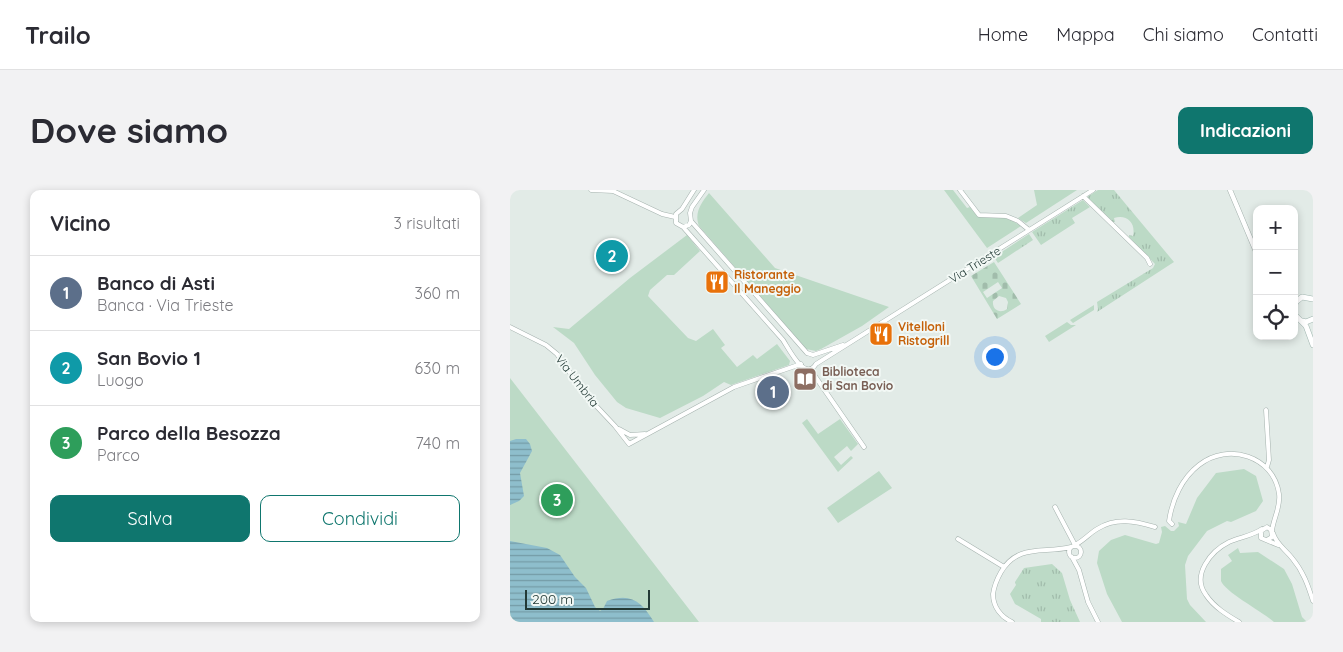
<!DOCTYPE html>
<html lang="it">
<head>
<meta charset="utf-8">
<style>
  :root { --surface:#fff; --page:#f2f2f3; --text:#2b2b33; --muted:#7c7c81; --line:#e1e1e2; --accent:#0f766e }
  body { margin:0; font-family:Quicksand,sans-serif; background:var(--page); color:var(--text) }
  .controls { position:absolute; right:15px; top:15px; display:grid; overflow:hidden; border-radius:10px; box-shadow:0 2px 8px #0003 }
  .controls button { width:45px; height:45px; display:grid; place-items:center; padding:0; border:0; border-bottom:1px solid var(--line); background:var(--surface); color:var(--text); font:25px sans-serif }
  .scale { position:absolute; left:15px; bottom:12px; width:125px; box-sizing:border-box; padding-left:5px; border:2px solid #233a36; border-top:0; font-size:14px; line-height:18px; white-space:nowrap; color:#233a36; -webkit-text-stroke:4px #f2f8f5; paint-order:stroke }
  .you { position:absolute; left:484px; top:166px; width:18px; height:18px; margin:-12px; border:4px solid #fff; border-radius:50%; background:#1a73e8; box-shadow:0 0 0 8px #1a73e833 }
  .badge { display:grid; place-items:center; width:32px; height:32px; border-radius:50%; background:var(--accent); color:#fff; font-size:16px; font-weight:700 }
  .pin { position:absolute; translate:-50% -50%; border:2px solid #fff; box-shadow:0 1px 5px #0006 }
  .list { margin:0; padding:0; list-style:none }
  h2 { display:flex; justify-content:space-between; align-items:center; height:65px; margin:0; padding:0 20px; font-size:21px }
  h2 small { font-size:16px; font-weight:400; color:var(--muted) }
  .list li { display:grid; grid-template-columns:32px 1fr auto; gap:15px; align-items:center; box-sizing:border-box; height:75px; padding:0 20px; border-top:1px solid var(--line) }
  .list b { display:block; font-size:19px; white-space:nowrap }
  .list p { margin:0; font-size:16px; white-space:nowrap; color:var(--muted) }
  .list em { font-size:16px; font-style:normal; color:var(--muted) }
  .actions { display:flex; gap:10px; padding:15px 20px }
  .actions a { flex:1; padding:11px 0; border:1px solid var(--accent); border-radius:10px; text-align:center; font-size:18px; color:var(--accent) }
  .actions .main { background:var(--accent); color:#fff }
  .icon { flex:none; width:28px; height:28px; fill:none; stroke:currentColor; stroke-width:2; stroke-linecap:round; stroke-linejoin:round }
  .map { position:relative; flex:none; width:803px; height:432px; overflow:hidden; border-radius:10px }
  header { display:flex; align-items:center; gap:30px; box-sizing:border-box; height:70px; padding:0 25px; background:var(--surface); border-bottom:1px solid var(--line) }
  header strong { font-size:24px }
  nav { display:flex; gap:28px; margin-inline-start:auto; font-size:18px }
  .intro { display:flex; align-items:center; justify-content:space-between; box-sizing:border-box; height:120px; padding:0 30px }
  h1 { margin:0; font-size:35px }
  .button { padding:12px 22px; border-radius:10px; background:var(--accent); color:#fff; font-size:18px; font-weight:700 }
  main { display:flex; gap:30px; padding:0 30px }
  aside { flex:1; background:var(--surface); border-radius:10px; box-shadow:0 2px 8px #0003 }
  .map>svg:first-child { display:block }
</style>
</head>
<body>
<header>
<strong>Trailo</strong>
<nav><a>Home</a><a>Mappa</a><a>Chi siamo</a><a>Contatti</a></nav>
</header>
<div class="intro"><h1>Dove siamo</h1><a class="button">Indicazioni</a></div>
<main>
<aside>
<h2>Vicino<small>3 risultati</small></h2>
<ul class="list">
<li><span class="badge" style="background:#5c6f8a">1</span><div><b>Banco di Asti</b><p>Banca · Via Trieste</p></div><em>360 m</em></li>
<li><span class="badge" style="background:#0f9aa8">2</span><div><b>San Bovio 1</b><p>Luogo</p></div><em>630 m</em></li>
<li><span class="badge" style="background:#2e9e5b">3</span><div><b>Parco della Besozza</b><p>Parco</p></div><em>740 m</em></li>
</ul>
<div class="actions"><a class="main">Salva</a><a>Condividi</a></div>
</aside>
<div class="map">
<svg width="803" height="432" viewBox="0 0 803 432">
  <defs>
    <pattern id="grass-tufts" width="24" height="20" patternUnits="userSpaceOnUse" patternTransform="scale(1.25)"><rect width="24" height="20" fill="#bcdac6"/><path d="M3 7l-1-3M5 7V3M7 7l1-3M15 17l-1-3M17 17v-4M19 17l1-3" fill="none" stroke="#a1bcab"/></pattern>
    <pattern id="cemetery-stones" width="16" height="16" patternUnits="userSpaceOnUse" patternTransform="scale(1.25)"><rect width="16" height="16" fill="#bcdac6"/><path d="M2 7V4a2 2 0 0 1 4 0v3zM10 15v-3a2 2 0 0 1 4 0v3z" fill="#a1bcab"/></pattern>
    <pattern id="water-rules" width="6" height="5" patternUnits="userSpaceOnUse" patternTransform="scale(1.25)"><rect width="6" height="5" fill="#8ebecc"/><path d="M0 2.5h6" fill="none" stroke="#749ba6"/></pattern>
  </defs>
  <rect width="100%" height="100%" fill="#e2ebe7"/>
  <path fill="url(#grass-tufts)" d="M588 0H604L664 72 587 122 588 119 587 112 643 78 645 74 619 47V45L623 46C626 33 617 24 604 28L605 32H603L577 7Z
    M573 10 580 17 562 28 565 33 531 55 522 42Z
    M519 44 523 50 488 73 484 67Z
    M584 115V120L563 133 560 130Z
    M557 132 561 135H566L539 152 535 146Z
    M542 374 552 383 560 410 570 432H531V429L505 414 500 404 506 395 505 392 514 378Z"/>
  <path fill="url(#cemetery-stones)" fill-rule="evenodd" d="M484 72 511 114 487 129 461 86ZM488 92 492 98 477 108 473 102ZM489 106 496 108 498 112 497 119C490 124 482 120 483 111Z"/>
  <path fill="#bcdac6" d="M434 0H443L457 18 460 17 468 27H491L501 30 511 36 477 58Z
    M524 0H567L516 33 508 28 527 15Z
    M199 3 265 78 379 117 352 136 311 159 306 161 296 159 189 36C184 23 191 13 199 3Z
    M177 45 190 61 164 85H157L140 100 138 106 178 148 186 151 203 139 215 155 211 158 227 177 243 165 247 169 267 154 280 171 279 175 221 195 214 192 193 206 150 228 116 218 107 212 85 185 64 153 43 137 59 139 120 88Z
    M0 188 189 432H0Z
    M297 229 308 244 330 229 348 254 341 261 337 256 324 267 331 275 341 266 343 268 328 282 292 233Z
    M734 279 746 286 753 311 746 321 721 332 717 331 697 341 678 366 675 375 677 409 680 415 696 432H612L597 404 587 373 589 361 601 350 615 345 646 354 649 353 652 342 651 337 655 336 661 341H664L669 336 668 332 676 334 687 308 706 283Z
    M369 281 382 298 328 333 317 318Z
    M728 358 730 363 748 362 774 379 782 394 792 427 797 432H764C753 422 715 402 711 391 711 387 711 382 711 379L722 371 718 365Z"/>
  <path fill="url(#water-rules)" d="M6 249H16L20 254 22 261 10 283 14 306 9 311 0 315V251Z
    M0 351 37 358 50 365 65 387 76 398 85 417 90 421 93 419 97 411C121 402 132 412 144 432H0Z"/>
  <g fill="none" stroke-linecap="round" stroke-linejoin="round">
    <g stroke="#a5b2ae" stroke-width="5">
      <path id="minor" d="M81 0 103 1 152 24 165 27
        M184 0 172 19 166 24V33L173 37 273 150C279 159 295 192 306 174L583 0
        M450 0 469 25 496 26 508 31 519 40
        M573 6 637 68 640 74
        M181 31 297 163
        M173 37 179 35 181 31 180 23 182 17 194 0
        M0 137 36 155 47 164 74 203 105 236 119 254 224 197 291 174
        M297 163 303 165 333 155
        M300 179 354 257
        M756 220 759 270 757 277
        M109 239 120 245 135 244
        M545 317 565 355C573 351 579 344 587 339 606 327 625 331 645 337
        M662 334 659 331C662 310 672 288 689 275 718 252 764 266 769 304 771 317 763 329 762 341
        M763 343C766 354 775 359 782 368 793 381 798 395 803 411
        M448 349 494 377
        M757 350 762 347 761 340 757 337 751 341V348L768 355
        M559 362a6 6 0 1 1 12 0a6 6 0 1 1-12 0Z
        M562 367 569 380 578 412 588 432
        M502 432C491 427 483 417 483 404 484 397 487 389 491 382 508 353 534 364 561 357
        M729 432C717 425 704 417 696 405 681 385 701 361 719 352 730 347 742 346 752 339"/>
    </g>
    <g stroke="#a5b2ae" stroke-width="5.5">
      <path id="tertiary" d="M720 0 747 64"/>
    </g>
    <g stroke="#a1b6b0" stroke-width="6">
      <path id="secondary" d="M784 115 787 111 792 107 803 109
        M784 124 796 136 803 155
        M792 131 796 132 803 129"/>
    </g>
    <use href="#minor" stroke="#fff" stroke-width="4"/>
    <use href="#tertiary" stroke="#fff" stroke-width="4.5"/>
    <use href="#secondary" stroke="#fff" stroke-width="5"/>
  </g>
  <defs>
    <g id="restaurant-square" transform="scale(1.25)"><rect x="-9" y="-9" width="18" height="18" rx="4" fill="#e8710a" stroke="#f2f8f5"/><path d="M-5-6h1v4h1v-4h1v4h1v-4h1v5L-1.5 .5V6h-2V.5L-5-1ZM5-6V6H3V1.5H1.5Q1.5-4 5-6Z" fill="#fff"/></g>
    <g id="library-square" transform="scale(1.25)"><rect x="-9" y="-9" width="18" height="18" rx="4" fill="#8d6e63" stroke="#f2f8f5"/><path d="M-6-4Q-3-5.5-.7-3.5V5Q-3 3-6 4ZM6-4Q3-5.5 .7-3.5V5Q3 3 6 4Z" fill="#fff"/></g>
  </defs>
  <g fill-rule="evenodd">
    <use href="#restaurant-square" x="207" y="92"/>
    <use href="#restaurant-square" x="371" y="144"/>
    <use href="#library-square" x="295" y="189"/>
  </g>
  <g text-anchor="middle" stroke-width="4" stroke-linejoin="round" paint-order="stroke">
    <g font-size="12" fill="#233a36" stroke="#f2f8f5">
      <text transform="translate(465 75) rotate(-32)" y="4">Via Trieste</text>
      <text transform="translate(67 191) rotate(52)" y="4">Via Umbria</text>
    </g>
    <g font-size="12" font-weight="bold" fill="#c56008" stroke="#f2f8f5" text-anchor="start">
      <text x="224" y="89">Ristorante<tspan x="224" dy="14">Il Maneggio</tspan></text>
      <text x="388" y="141">Vitelloni<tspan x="388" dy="14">Ristogrill</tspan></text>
    </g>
    <g font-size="12" font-weight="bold" fill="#785e54" stroke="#f2f8f5" text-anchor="start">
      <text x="312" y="186">Biblioteca<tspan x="312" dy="14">di San Bovio</tspan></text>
    </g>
  </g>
</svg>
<div class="controls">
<button>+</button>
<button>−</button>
<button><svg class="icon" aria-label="locate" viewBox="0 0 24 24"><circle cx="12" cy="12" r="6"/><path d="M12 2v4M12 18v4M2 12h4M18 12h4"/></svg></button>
</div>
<div class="scale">200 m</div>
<div class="you"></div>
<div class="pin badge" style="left:263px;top:202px;background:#5c6f8a">1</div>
<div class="pin badge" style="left:102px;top:66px;background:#0f9aa8">2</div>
<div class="pin badge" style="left:47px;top:310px;background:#2e9e5b">3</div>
</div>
</main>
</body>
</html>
